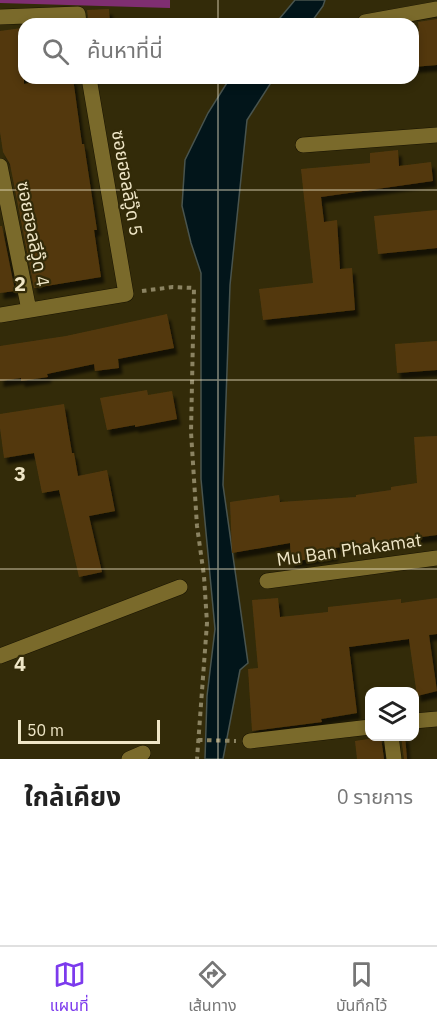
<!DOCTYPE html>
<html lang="th">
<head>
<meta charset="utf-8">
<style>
  :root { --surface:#fff; --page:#f2f2f2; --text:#222; --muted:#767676; --line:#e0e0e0; --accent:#7c3aed }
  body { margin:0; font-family:"IBM Plex Sans","Noto Sans Thai",sans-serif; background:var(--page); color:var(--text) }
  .controls { position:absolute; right:18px; bottom:18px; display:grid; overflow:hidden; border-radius:12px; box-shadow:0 3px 9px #0003 }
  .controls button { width:54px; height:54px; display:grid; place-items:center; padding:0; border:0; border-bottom:2px solid var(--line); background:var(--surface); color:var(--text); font:30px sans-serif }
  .scale { position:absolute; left:18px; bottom:15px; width:142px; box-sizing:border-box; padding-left:6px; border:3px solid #efe6c7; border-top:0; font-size:16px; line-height:21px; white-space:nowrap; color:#efe6c7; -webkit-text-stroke:4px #332b09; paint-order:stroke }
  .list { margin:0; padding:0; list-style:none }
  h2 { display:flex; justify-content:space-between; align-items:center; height:78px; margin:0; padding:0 24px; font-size:26px }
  h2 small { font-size:20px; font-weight:400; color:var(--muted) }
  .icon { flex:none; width:33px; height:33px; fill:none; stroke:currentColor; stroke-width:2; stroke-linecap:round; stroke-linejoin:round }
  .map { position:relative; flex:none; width:437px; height:759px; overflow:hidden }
  .search { position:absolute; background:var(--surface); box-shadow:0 3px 9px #0003; left:18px; right:18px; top:18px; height:66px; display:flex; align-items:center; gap:15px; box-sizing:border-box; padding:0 21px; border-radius:18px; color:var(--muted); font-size:22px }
  .sheet { height:186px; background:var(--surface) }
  nav { display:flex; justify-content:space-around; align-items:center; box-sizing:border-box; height:84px; border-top:2px solid var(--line); background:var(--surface); font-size:16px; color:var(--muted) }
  nav a { display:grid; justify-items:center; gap:3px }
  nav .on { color:var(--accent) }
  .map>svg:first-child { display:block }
</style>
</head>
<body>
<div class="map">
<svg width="437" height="759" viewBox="0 0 437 759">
  <defs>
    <filter id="shadow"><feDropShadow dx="3.5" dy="6" stdDeviation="1.5" flood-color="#0009"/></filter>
  </defs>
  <rect width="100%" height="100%" fill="#332b09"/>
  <path fill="#7f2e71" d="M0 0H170V8L0 3Z"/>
  <path fill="#02151a" stroke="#49544e" stroke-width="1.5" d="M295 0H325L323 6 310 24H275Z
    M230 78H274L247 120 230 285 223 485 248 663 240 670 223 759H205L207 696 215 629 201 479V273L191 243 182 206 185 160 208 113Z"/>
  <path fill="#53390e" filter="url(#shadow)" d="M109 9 110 24H89L87 10Z
    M437 19V65L413 67V32H419L418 22Z
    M22 28 24 44V84L61 78H73L82 144H84L97 230H94L101 277 34 288 10 164 3 152 0 132V31Z
    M398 150 399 166 431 162 433 181 321 197 324 222 337 220 340 269 352 268 355 310 263 320 259 289 313 283 301 169 370 163V153Z
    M437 210V248L378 254 374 216Z
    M0 226H2L15 291 0 293Z
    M167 314 174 348 118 359 119 368 95 371 94 364 47 374 48 377 21 381V378L0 381V346L66 336Z
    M437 341V370L397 373 395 344Z
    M147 390 148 395 172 391 177 419 135 427V425L107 430 100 398Z
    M64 404 72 453H74L78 476 107 470 115 511 89 516 102 572 79 577 59 490 42 493 34 453 4 458 0 428V414Z
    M437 436V535L334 548 335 555 291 562 290 543 232 553 230 502 279 495 280 502 356 497V495L391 490V487L417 483 414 437Z
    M278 598 280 617 328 612V607L401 599V603L437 598V634L429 635 437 691 417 696 409 639 349 647 357 713 321 719 322 722 252 731 248 669 258 668 252 600Z
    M401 736H405L407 759H404Z
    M381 737 384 759H357L355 741Z"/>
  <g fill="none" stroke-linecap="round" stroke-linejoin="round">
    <g stroke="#181302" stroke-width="16">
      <path id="minor" d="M0 17 78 14 79 24
        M365 22 437 9
        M303 145 437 135
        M0 166 29 310
        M0 315 126 294 89 78
        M267 581 437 558
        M0 656 180 587
        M414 721 437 719
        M391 736 394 759
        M250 741 370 727
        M129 759 143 753"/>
    </g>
    <path stroke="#8b8362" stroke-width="4" stroke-dasharray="4.5 4.5" stroke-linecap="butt" d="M142 291 173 287 194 288 191 432 197 526 204 576 207 623 197 759
      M198 740 236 741"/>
    <use href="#minor" stroke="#7a6a2b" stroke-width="15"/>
  </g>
  <path fill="none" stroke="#efe6c7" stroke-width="1.5" stroke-opacity="0.55" d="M218 0V24M218 78V759M0 190H437M0 380H437M0 569H437"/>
  <g text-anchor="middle" stroke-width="4.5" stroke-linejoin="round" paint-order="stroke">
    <g font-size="18" fill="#efe6c7" stroke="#332b09">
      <text transform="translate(127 183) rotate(80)" y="6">ซอยฮอลลีวู๊ด 5</text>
      <text transform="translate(33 234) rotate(79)" y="6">ซอยฮอลลีวู๊ด 4</text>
      <text transform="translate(349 550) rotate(-8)" y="6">Mu Ban Phakamat</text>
    </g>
  </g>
  <g font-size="20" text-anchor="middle" font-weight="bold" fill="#efe6c7" stroke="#332b09" stroke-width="4.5" stroke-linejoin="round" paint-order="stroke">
    <text x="20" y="291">2</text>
    <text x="20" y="481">3</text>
    <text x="20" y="671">4</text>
  </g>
</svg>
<div class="controls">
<button><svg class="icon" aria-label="layers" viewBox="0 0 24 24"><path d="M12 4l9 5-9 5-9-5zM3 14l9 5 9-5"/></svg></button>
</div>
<div class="scale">50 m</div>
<div class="search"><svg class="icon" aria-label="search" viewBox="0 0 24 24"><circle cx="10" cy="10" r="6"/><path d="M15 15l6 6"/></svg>ค้นหาที่นี่</div>
</div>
<section class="sheet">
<h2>ใกล้เคียง<small>0 รายการ</small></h2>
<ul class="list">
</ul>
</section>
<nav>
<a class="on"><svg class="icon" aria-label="map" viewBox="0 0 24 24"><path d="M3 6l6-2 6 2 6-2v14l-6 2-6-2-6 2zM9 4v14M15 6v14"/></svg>แผนที่</a>
<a><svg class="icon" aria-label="directions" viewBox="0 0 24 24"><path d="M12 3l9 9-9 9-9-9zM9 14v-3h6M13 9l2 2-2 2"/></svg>เส้นทาง</a>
<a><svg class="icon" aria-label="saved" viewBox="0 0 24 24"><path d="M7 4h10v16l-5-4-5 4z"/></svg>บันทึกไว้</a>
</nav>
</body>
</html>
